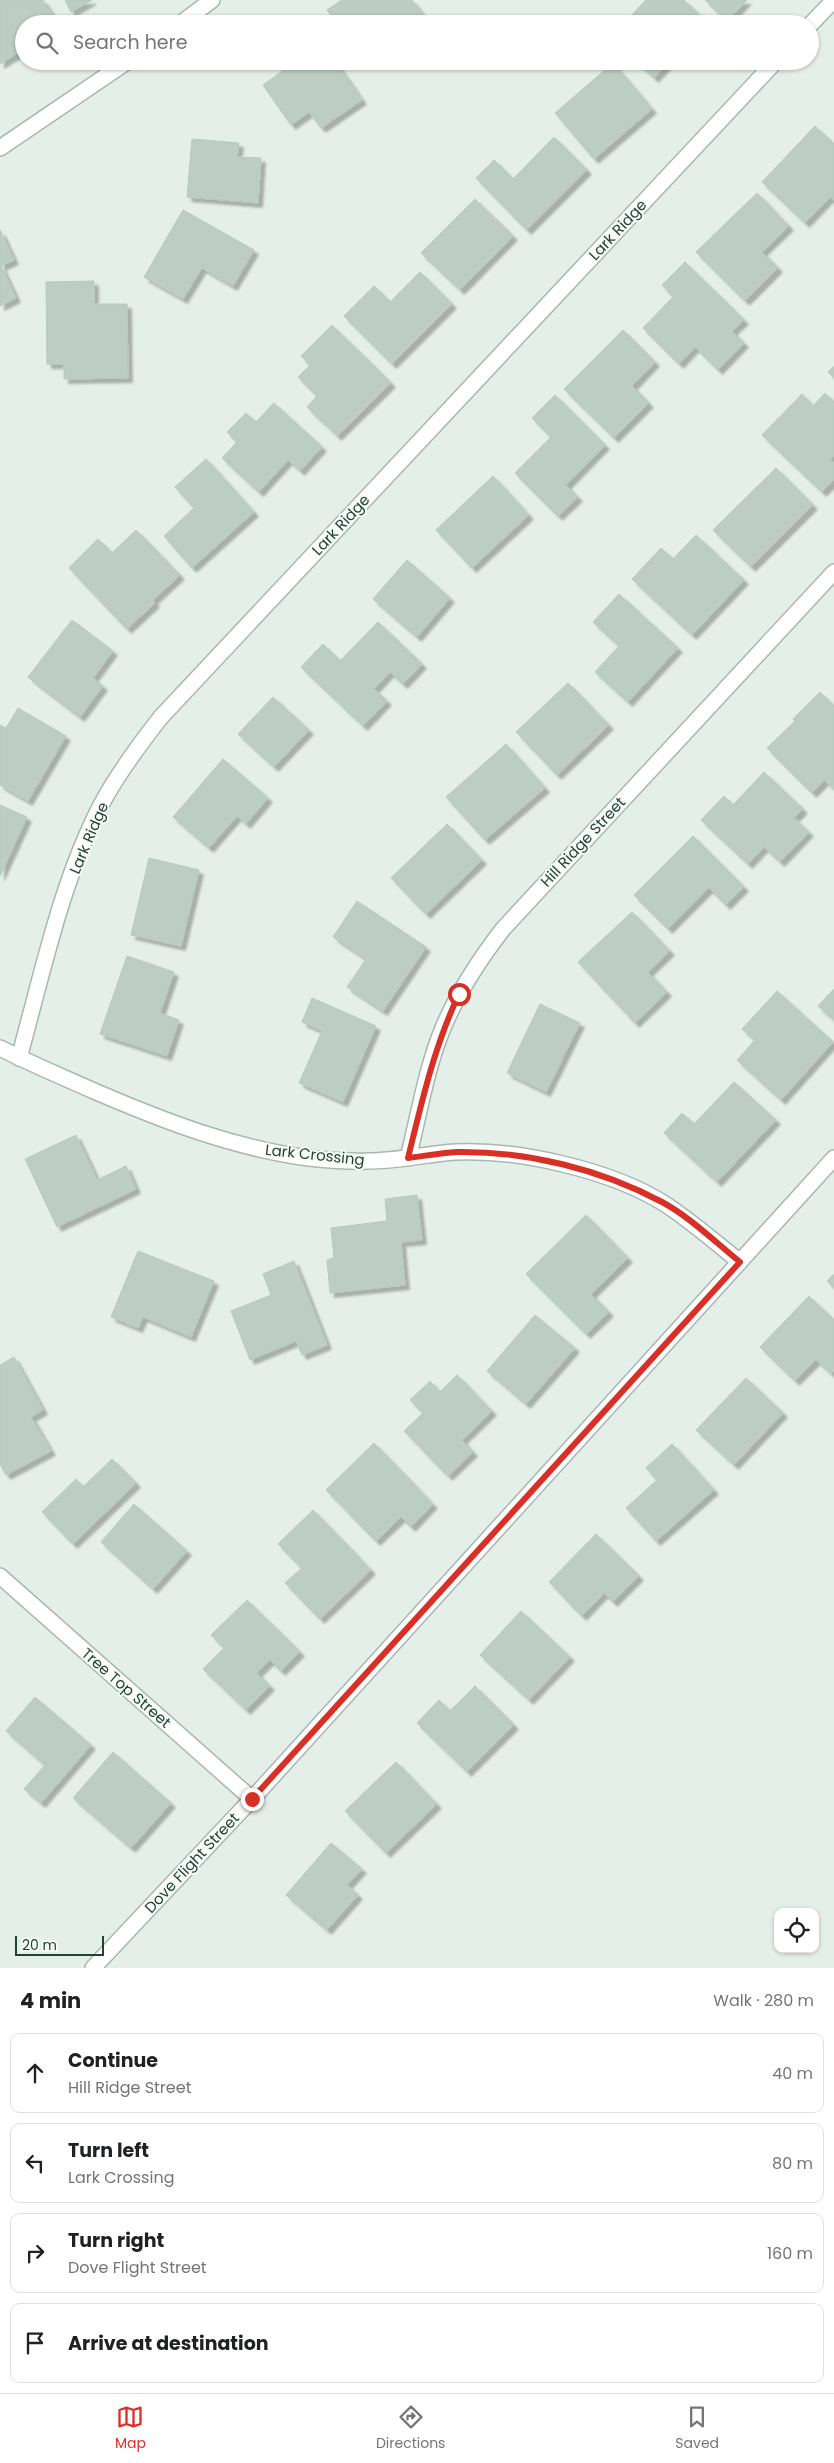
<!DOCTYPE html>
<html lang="en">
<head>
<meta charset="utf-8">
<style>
  :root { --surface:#fff; --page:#f6f6f6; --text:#202124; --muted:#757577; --line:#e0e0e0; --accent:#d93025 }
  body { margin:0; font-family:Poppins,sans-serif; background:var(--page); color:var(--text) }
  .controls { position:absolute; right:15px; bottom:15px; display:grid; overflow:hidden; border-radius:10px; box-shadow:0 1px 4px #0004 }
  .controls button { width:45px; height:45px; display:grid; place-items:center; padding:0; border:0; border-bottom:1px solid var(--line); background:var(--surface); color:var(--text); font:25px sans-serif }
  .scale { position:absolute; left:15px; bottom:12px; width:89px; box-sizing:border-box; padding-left:5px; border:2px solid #224236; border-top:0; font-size:14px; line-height:18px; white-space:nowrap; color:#224236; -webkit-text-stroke:4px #f6fbf8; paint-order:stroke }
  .stop { position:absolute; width:15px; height:15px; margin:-11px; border:4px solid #d93025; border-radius:50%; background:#fff }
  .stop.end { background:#d93025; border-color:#fff; box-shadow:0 1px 5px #0008 }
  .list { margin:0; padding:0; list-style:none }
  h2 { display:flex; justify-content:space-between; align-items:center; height:65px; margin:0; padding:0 20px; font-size:21px }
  h2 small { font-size:16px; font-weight:400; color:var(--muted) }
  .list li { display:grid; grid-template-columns:32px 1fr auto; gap:15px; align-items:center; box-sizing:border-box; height:80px; margin:0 10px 10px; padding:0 10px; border:1px solid var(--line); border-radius:10px }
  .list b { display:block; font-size:19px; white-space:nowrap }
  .list p { margin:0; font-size:16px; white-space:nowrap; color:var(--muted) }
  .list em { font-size:16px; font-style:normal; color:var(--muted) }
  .icon { flex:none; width:28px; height:28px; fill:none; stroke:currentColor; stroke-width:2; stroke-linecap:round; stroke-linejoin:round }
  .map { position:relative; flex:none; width:834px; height:1968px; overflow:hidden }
  .search { position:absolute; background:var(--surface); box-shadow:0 1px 4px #0004; left:15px; right:15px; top:15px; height:55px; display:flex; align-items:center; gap:12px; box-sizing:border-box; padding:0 18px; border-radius:28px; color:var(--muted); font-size:19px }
  .sheet { height:425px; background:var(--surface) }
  nav { display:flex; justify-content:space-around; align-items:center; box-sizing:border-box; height:70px; border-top:1px solid var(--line); background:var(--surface); font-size:14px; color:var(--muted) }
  nav a { display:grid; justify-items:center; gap:2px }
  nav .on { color:var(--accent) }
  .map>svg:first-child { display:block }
</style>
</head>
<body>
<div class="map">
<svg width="834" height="1968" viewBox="0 0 834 1968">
  <defs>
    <filter id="shadow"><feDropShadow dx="4.5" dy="4.5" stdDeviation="1" flood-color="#0004"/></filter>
  </defs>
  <rect width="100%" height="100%" fill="#e5efe9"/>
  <path fill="#bdcdc4" stroke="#b6c9bf" filter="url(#shadow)" d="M0 0H43L58 24H24V49L0 64Z
    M65 0H92L71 12Z
    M342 0H412L430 24H337L327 10Z
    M646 0H684L709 24H633L628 19Z
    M705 0H747L727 21Z
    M296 61H335L362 100 321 128 309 112 291 125 263 85Z
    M636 61H670L654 78Z
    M613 63 652 109 594 159 555 113Z
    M815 126 834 144V201L830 197 805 223 762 182Z
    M554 137 587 170 527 230 476 178 494 160 513 179Z
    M192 139 239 143 237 157 261 158 258 203 187 197Z
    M757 193 789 226 762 252 778 268 745 301 696 252Z
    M475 199 513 236 460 290 421 253Z
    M183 210 254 250 233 286 202 268 183 299 144 277Z
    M0 230 14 260 1 266 16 298 0 306Z
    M685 262 744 320 732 331 744 343 718 370 695 347 679 364 643 328 673 297 662 285Z
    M420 272 452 304 392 364 344 316 374 286 390 302Z
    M94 281V304H127L128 378 64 379V364H47L46 282Z
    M332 325 391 383 337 436 307 407 317 396 298 377 310 365 301 356Z
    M623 330 655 362 632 386 649 403 614 438 564 389Z
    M834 366V378L828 372Z
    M825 393 834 402V456L830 460 834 463V480L822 492 762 435 802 394 813 406Z
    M555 395 605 445 566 485 578 497 558 516 515 473 551 437 532 418Z
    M274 403 322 447 300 471 288 460 259 492 222 458 237 442 227 432 246 413 256 422Z
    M206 459 254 512 192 568 164 536 194 508 175 487Z
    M776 468 813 505 751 567 713 530Z
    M493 476 529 515 472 568 436 530Z
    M136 530 180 575 153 600 155 603 127 629 69 568 98 539 112 553Z
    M696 535 744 580 692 635 632 579 661 548 673 559Z
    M407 560 450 598 417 637 373 599Z
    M619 594 678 648 628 702 595 672 619 646 593 622Z
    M72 620 113 651 93 678 103 686 80 717 28 677Z
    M378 622 422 664 403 684 390 672 374 689 387 701 363 726 301 667 323 644 340 661Z
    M568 683 609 725 557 775 516 732Z
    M820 692 834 706V790L825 780 812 793 767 748 795 721 793 719Z
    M273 697 309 730 274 767 238 734Z
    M18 708 66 736 28 801 0 785V725L6 728Z
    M506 744 545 788 485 840 446 797Z
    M223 759 268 798 246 824 237 816 209 848 173 817Z
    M764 772 803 809 794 818 809 832 780 862 764 847 748 864 701 820 724 796 733 805Z
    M0 805 27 817 0 876Z
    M447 824 482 860 426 914 391 878Z
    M693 836 744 887 726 905 709 888 668 929 634 895Z
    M149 858 199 870 181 946 131 935Z
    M357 901 426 947 383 1011 347 987 366 959 333 937Z
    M632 912 670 951 648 972 667 992 635 1023 578 962Z
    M127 956 174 972 160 1013 179 1020 167 1056 100 1034Z
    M834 989V1020L818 1006Z
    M777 991 833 1042 781 1100 737 1060 755 1040 742 1029Z
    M312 998 376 1026 343 1102 299 1083 322 1031 302 1022Z
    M540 1004 580 1023 546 1092 507 1073Z
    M734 1082 776 1120 717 1182 664 1133 682 1113 694 1124Z
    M76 1135 97 1180 126 1166 136 1189 57 1227 25 1159Z
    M417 1195 422 1240 401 1242 405 1285 330 1293 327 1260 334 1258 331 1228 387 1221 385 1199Z
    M586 1215 628 1258 591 1294 609 1312 586 1334 526 1274Z
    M138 1251 214 1281 191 1337 143 1317 138 1328 111 1317Z
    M294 1261 327 1345 302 1355 296 1341 250 1360 231 1311 271 1295 263 1274Z
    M834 1274V1288L827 1281Z
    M809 1296 834 1320V1371L831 1374 816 1360 795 1381 760 1347Z
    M535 1315 575 1348 526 1404 487 1371Z
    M14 1357 43 1410 31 1417 51 1451 6 1475 0 1464V1365Z
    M457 1375 492 1411 462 1440 473 1452 448 1476 404 1431 423 1413 410 1400 430 1381 440 1392Z
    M746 1378 783 1413 734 1465 696 1430Z
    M374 1443 433 1504 411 1527 401 1517 376 1541 326 1490Z
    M672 1444 714 1490 656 1541 626 1508 657 1480 646 1468Z
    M112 1459 136 1483 73 1544 42 1512 76 1479 83 1487Z
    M134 1504 187 1551 153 1589 101 1542Z
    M313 1510 371 1570 320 1619 285 1583 302 1568 278 1544Z
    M596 1534 639 1576 613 1602 604 1593 582 1616 549 1582Z
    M247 1600 300 1652 281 1671 270 1660 257 1673 270 1686 246 1710 203 1669 224 1648 211 1635Z
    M521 1611 570 1657 529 1700 480 1655Z
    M475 1686 514 1725 467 1772 417 1723 439 1700 450 1711Z
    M35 1697 91 1745 41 1803 24 1789 45 1765 6 1731Z
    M113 1752 171 1803 131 1848 73 1798Z
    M396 1762 437 1804 386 1853 345 1811Z
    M331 1843 362 1869 347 1885 358 1895 327 1930 286 1895Z"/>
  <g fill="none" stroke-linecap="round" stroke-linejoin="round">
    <g stroke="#a7b8b0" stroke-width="18">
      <path id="minor" d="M180 24 212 0
        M810 25 834 0
        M0 148 128 61
        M0 1048C31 1064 63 1077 94 1091 164 1121 233 1148 309 1158 328 1160 349 1162 368 1161 398 1161 426 1154 455 1152 518 1149 611 1170 665 1204 691 1221 715 1242 740 1262
        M19 1058C42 975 61 882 101 805 118 773 139 745 161 717L776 61
        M408 1158C419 1115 426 1069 443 1028 458 992 479 960 503 929L834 572
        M0 1576 252 1799
        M93 1968 252 1799 834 1158"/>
    </g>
    <use href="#minor" stroke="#fff" stroke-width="15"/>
  </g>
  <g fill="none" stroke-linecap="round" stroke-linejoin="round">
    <path stroke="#d93025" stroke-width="6" d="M252 1799 740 1262C715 1242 690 1217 662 1202 600 1169 527 1151 457 1152 441 1153 424 1156 408 1158 422 1101 434 1047 459 994"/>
  </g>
  <g text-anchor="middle" stroke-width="4" stroke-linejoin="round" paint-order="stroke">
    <g font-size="15" fill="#224236" stroke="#f6fbf8">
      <text transform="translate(618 230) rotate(-47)" y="5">Lark Ridge</text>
      <text transform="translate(341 525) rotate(-47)" y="5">Lark Ridge</text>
      <text transform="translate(89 838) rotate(-67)" y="5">Lark Ridge</text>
      <text transform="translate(583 842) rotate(-47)" y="5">Hill Ridge Street</text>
      <text transform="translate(315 1155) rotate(6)" y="5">Lark Crossing</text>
      <text transform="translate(126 1688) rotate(41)" y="5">Tree Top Street</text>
      <text transform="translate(192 1863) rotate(-47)" y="5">Dove Flight Street</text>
    </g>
  </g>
</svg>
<div class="controls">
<button><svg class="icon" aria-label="locate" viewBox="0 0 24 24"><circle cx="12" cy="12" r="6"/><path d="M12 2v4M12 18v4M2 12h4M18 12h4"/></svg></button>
</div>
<div class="scale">20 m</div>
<div class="stop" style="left:459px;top:994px"></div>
<div class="stop end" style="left:252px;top:1799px"></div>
<div class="search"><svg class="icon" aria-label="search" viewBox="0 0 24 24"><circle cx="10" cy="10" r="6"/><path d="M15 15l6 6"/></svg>Search here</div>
</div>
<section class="sheet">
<h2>4 min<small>Walk · 280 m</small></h2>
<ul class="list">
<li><svg class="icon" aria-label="ahead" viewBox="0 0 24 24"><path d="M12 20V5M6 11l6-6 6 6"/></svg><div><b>Continue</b><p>Hill Ridge Street</p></div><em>40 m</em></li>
<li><svg class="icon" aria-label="left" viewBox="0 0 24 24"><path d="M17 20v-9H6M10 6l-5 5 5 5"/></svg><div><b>Turn left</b><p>Lark Crossing</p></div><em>80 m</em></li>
<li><svg class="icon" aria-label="right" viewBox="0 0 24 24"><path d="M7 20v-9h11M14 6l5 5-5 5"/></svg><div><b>Turn right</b><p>Dove Flight Street</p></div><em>160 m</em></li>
<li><svg class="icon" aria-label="arrive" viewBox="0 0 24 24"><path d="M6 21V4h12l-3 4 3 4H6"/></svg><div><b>Arrive at destination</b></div></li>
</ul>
</section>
<nav>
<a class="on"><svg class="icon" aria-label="map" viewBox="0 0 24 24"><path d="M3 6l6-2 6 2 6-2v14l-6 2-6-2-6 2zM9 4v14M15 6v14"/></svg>Map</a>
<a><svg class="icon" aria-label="directions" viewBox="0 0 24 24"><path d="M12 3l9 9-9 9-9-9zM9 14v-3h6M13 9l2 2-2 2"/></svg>Directions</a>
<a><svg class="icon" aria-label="saved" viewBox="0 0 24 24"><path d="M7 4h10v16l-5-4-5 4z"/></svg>Saved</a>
</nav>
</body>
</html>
